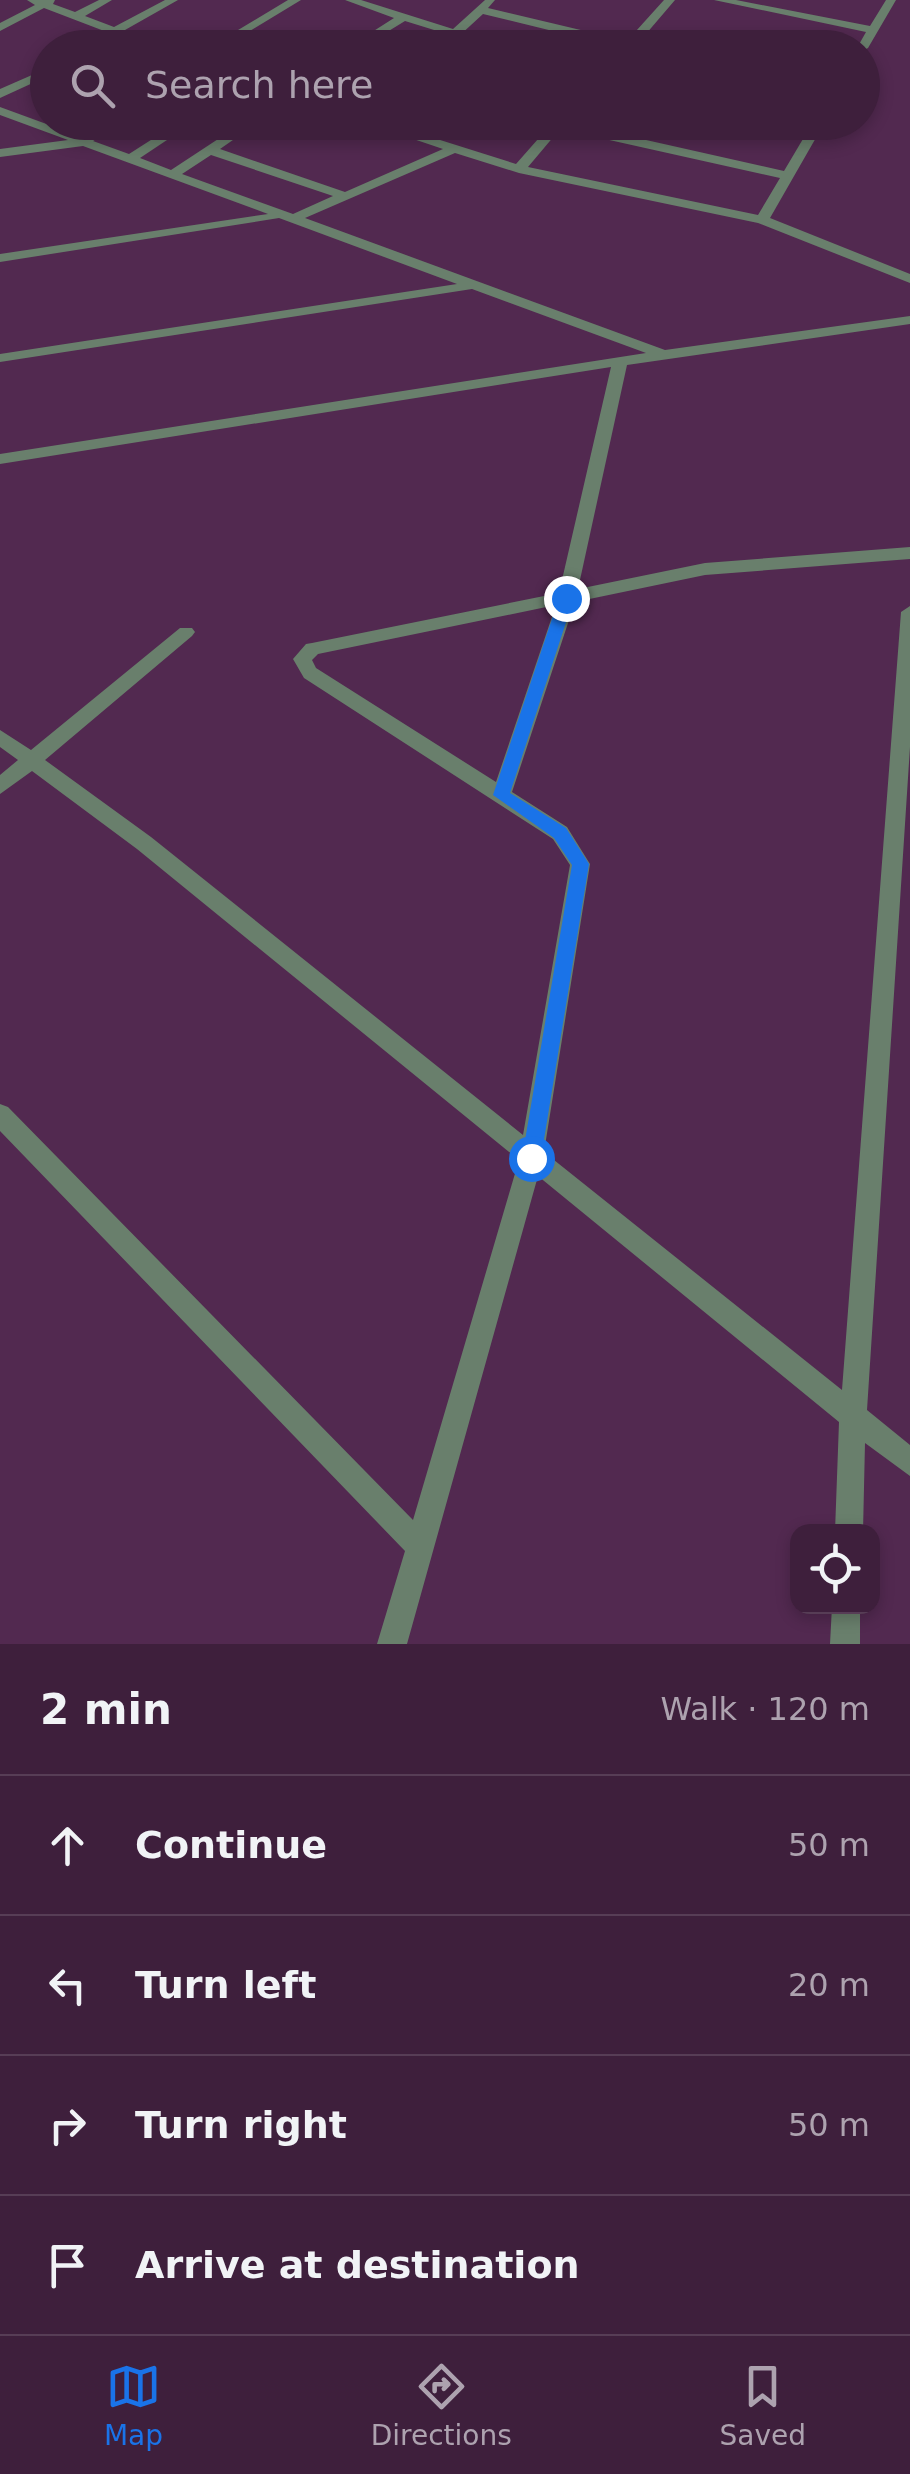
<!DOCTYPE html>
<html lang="en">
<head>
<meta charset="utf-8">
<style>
  :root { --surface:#3e1f3c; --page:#492c47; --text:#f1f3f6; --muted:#ada2af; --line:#573d56; --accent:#1a73e8 }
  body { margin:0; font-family:"DejaVu Sans",sans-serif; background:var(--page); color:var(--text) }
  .controls { position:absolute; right:30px; bottom:30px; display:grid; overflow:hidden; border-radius:20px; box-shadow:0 5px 15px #0003 }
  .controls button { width:90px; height:90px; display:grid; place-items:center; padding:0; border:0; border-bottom:2px solid var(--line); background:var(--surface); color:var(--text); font:50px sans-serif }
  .stop { position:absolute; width:30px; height:30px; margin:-22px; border:8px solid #1a73e8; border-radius:50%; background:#fff }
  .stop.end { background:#1a73e8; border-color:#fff; box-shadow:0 2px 10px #0008 }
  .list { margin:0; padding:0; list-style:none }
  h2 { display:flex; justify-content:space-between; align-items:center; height:130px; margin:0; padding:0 40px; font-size:42px }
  h2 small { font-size:32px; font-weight:400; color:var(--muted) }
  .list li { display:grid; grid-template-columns:65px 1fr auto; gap:30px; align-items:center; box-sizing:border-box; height:140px; padding:0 40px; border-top:2px solid var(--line) }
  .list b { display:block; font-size:38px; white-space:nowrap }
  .list em { font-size:32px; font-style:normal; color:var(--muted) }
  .icon { flex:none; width:55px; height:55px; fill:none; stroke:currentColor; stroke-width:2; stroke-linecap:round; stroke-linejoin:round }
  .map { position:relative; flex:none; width:910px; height:1644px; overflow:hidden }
  .search { position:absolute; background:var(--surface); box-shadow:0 5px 15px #0003; left:30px; right:30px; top:30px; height:110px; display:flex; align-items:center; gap:25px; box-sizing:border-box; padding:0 35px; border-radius:55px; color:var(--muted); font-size:38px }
  .sheet { height:690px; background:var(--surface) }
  nav { display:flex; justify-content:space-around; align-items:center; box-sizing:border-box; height:140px; border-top:2px solid var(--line); background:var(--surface); font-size:28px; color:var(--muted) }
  nav a { display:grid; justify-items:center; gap:5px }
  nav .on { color:var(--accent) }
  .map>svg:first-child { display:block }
</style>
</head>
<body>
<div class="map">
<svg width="910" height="1644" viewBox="0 0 910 1644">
  <rect width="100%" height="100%" fill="#522950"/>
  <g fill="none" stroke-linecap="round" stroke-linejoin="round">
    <path fill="#697f6c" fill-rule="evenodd" d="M27 0H55L53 4 75 12 99 0H112L85 16 114 27 165 0H178L125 30 165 48H148L122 38 103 48H88L112 34 44 8 0 31V23L35 5Z
      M288 0H301L222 48H208Z
      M345 0H361L453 29 485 0H495L488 8 627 41 664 0H675L634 48H622L483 14 446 48H434L447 34 405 21 361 48H347L394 18Z
      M714 0H736L870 26 886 0H896L868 48 862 51V48H857L866 32Z
      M48 68V76L0 98V89Z
      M0 107 82 137 108 122H124L93 141 129 154 179 122H194L140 158 171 170 244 122H259L220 149 345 192 443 149 363 122H383L516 164 553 122H566L784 171 813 122H825L770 218 910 274V283L758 223 519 173 455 153 305 218 665 350 910 316V324L627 365 578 589 705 563 910 547V559L705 575 575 602 512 792 567 827 590 864 544 1152 842 1390 901 612 910 606V747L867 1410 910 1445V1476L865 1443 863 1532H835L839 1422 538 1176 407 1644H377L405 1551 0 1131V1104L8 1107 413 1520 519 1160 137 849 32 771 0 794V775L18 760 0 747V730L31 750 180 628H192L195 632 192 636 45 760 151 837 523 1135 570 865 553 839 304 678 293 659 306 644 312 643 559 593 611 367 0 464V454L646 353 472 289 0 362V354L457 284 279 218 0 262V254L268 214 83 146 0 157V149L68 140 0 115ZM560 129 780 178 758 215 528 167ZM211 155 333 196 293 214 182 174ZM556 605 496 782 316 668 312 660 318 654Z
      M832 1606H860V1644H830Z"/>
  </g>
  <path fill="#1a73e8" d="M566 593 574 598 510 793 566 828 589 864 541 1158 531 1167 522 1158 572 865 554 838 493 795 559 598Z"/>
</svg>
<div class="controls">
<button><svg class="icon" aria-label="locate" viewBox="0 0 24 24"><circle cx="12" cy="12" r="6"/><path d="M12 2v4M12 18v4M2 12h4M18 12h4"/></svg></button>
</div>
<div class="stop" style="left:531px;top:1158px"></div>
<div class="stop end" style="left:566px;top:598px"></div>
<div class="search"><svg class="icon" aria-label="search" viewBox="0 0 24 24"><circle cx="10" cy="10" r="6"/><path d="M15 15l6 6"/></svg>Search here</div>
</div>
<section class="sheet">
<h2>2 min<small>Walk · 120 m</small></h2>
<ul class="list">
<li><svg class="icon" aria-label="ahead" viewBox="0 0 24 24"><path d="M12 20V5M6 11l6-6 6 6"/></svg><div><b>Continue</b></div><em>50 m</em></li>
<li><svg class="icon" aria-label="left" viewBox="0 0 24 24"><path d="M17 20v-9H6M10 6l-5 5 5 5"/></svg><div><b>Turn left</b></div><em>20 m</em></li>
<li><svg class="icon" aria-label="right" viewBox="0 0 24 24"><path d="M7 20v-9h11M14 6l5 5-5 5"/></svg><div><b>Turn right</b></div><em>50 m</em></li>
<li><svg class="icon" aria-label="arrive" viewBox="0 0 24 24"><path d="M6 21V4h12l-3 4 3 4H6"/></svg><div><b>Arrive at destination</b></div></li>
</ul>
</section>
<nav>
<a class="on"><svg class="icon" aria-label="map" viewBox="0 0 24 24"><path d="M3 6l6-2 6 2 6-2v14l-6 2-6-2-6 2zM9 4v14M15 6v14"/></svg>Map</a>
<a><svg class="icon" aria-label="directions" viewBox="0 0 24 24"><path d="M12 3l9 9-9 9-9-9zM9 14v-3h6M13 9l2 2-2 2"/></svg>Directions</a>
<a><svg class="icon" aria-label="saved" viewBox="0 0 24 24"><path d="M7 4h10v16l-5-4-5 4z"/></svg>Saved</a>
</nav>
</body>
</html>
